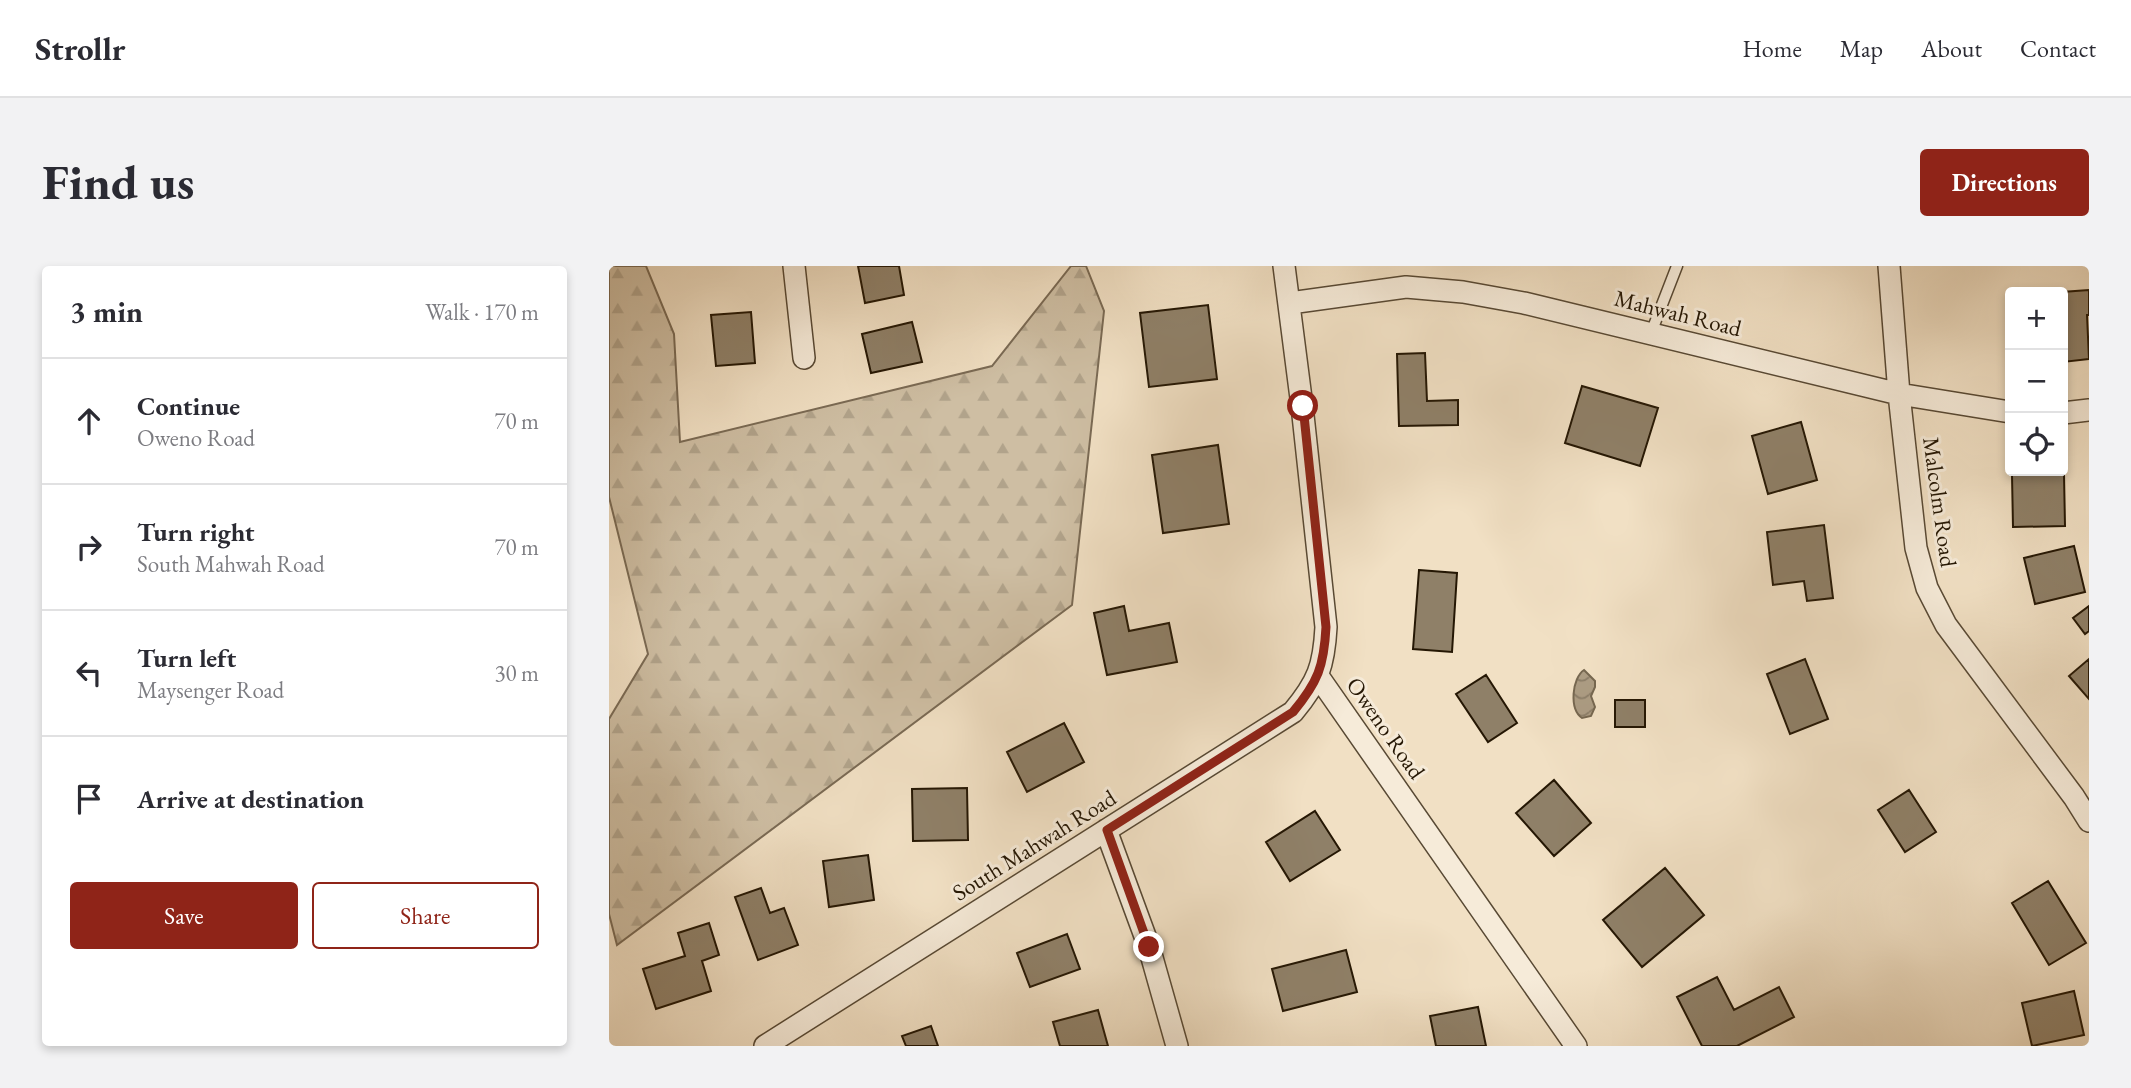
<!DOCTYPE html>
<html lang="en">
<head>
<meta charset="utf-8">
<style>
  :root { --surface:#fff; --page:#f2f2f3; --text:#2b2b33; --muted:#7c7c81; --line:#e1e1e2; --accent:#8f2418 }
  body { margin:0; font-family:"EB Garamond",serif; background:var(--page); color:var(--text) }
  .controls { position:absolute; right:21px; top:21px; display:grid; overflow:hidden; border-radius:7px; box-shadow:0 4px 10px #0003 }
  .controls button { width:63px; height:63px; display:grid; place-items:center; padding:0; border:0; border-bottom:2px solid var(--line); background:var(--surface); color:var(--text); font:35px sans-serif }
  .stop { position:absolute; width:21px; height:21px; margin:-16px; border:5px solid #8f2418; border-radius:50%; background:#fff }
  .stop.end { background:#8f2418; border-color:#fff; box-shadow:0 2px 7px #0008 }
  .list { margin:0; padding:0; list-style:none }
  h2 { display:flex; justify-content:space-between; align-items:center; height:91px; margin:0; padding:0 28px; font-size:30px }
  h2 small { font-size:23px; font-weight:400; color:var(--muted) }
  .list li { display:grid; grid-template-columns:46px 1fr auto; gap:21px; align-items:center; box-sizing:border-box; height:126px; padding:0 28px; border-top:2px solid var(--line) }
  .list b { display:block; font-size:26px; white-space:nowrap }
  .list p { margin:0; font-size:23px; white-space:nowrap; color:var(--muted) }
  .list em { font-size:23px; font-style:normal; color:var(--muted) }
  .actions { display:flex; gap:14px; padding:21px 28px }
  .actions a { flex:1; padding:16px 0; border:2px solid var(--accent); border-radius:7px; text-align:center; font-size:24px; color:var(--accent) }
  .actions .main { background:var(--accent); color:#fff }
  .icon { flex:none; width:38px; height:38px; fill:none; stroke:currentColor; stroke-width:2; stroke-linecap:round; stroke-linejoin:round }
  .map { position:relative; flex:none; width:1480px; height:780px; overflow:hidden; border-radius:7px }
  header { display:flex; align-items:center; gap:42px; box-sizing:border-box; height:98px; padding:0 35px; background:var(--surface); border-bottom:2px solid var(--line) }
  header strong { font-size:33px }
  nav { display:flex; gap:38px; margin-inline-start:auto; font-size:24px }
  .intro { display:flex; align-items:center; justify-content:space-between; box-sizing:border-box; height:168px; padding:0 42px }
  h1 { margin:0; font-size:49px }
  .button { padding:18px 32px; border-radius:7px; background:var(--accent); color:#fff; font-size:24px; font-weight:700 }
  main { display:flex; gap:42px; padding:0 42px }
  aside { flex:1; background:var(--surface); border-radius:7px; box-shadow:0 4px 10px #0003 }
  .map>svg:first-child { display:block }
</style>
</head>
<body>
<header>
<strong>Strollr</strong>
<nav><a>Home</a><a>Map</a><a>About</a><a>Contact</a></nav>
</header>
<div class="intro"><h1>Find us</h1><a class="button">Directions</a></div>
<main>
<aside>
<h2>3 min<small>Walk · 170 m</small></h2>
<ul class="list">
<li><svg class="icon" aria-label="ahead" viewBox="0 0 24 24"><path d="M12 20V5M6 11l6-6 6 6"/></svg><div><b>Continue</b><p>Oweno Road</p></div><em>70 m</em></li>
<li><svg class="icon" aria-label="right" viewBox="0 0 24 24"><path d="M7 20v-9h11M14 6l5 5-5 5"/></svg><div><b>Turn right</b><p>South Mahwah Road</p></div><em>70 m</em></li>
<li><svg class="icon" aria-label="left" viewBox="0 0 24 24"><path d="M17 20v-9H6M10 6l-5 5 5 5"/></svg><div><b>Turn left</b><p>Maysenger Road</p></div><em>30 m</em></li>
<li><svg class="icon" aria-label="arrive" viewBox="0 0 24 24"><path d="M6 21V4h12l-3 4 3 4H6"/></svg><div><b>Arrive at destination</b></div></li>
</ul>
<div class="actions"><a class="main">Save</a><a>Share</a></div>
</aside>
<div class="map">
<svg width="1480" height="780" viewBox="0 0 1480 780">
  <defs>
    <pattern id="forest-firs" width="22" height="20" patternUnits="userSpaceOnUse" patternTransform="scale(1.75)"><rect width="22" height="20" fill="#cebea3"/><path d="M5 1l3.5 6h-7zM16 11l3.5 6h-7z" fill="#b1a38b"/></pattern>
    <pattern id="water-waves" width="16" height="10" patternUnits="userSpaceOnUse" patternTransform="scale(1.75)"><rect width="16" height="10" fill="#ac9c83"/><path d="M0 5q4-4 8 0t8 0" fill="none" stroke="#8c7e69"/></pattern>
  </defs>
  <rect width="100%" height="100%" fill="#f1e0c4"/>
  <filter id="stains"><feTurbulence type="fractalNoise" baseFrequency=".00286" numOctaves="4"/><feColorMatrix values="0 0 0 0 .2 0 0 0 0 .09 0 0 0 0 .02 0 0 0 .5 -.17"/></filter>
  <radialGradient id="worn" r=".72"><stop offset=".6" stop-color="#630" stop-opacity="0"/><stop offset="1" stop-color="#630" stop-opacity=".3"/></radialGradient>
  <path fill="url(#forest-firs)" stroke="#7a6a54" stroke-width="2" d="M0 0H37L65 68 71 176 383 100 462 0H477L495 45 463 339 8 679 0 648V453L39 388 0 231Z"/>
  <path fill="url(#water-waves)" stroke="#766750" stroke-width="2" d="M975 404 986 415V421L982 430 986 441 982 450 973 452C960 443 963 412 975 404Z"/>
  <path fill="#8f8068" stroke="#251704" stroke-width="2" d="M249 0H290L295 29 256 37Z
    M1480 24V49H1478L1480 93 1454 96 1453 26Z
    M599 39 608 113 540 121 531 47Z
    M142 46 146 97 107 100 102 49Z
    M303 56 313 96 262 107 253 68Z
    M816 87 818 135 849 134V159L790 160 788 88Z
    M973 120 1049 142 1031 200 956 177Z
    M1192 156 1208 214 1159 228 1143 170Z
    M609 179 620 258 554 267 543 189Z
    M1455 208 1456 260 1404 261 1403 209Z
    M1215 259 1224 332 1198 335 1195 315 1164 319 1158 266Z
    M1465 280 1476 326 1426 338 1415 292Z
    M810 304 848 307 843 386 804 383Z
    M515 340 520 365 560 357 568 396 498 409 485 347Z
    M1480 340V365L1476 368 1464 352Z
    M1196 393 1219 453 1181 468 1158 408Z
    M1480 393V433L1460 410Z
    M877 409 908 457 879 476 847 428Z
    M1006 434H1036V461H1006Z
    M455 457 475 496 418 526 398 486Z
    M945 514 982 557 945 590 907 547Z
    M358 522 359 574 304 575 303 523Z
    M1300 524 1327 566 1296 586 1269 544Z
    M706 545 731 584 681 615 657 576Z
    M259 589 265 634 220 641 214 595Z
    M1056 602 1095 649 1033 701 994 654Z
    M1439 615 1477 677 1440 699 1403 637Z
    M152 622 161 647 175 642 189 679 149 694 126 631Z
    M100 657 110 689 93 695 102 725 47 743 34 703 76 690 69 667Z
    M458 668 471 703 421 721 408 687Z
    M737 684 748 726 674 745 663 703Z
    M1108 711 1125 744 1170 721 1185 751 1128 780H1093L1068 731Z
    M1465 725 1475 769 1423 780 1413 737Z
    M869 741 877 780H827L821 750Z
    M489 744 499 780H451L444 756Z
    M322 760 329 780H297L293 770Z"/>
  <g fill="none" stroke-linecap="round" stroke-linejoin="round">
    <g stroke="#584934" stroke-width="13">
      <path id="lane" d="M1042 67 1068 0"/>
    </g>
    <g stroke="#584934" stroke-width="24">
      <path id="street" d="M185 0 195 92
        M1280 0 1290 128 1307 282 1318 322 1337 359 1465 531 1480 555
        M681 37 797 21 854 26 915 37 1290 128 1401 146
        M1454 147 1480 144
        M709 410 967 780
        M497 564 540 681 568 780
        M156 780 684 446C709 416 715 400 717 361L693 140 675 0"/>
    </g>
    <use href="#lane" stroke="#f6ebd9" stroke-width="10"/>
    <use href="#street" stroke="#f6ebd9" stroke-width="21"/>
  </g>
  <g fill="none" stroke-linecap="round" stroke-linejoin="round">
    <path stroke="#8f2418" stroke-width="9" d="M540 681 498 564 684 446C709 416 715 400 717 361L694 140"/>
  </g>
  <g text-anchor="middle" stroke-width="6" stroke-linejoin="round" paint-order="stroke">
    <g font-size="23" fill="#251704" stroke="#f6ebd9">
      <text transform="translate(1069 47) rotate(14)" y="8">Mahwah Road</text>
      <text transform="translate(1331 236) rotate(82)" y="8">Malcolm Road</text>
      <text transform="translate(777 462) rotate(55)" y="8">Oweno Road</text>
      <text transform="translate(425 579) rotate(-32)" y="8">South Mahwah Road</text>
    </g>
  </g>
  <rect width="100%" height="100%" filter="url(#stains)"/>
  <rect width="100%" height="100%" fill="url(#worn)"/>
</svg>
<div class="controls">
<button>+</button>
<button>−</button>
<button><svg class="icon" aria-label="locate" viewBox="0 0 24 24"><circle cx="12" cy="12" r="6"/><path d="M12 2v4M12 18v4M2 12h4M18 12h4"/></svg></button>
</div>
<div class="stop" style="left:694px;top:140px"></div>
<div class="stop end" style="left:540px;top:681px"></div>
</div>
</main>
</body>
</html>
